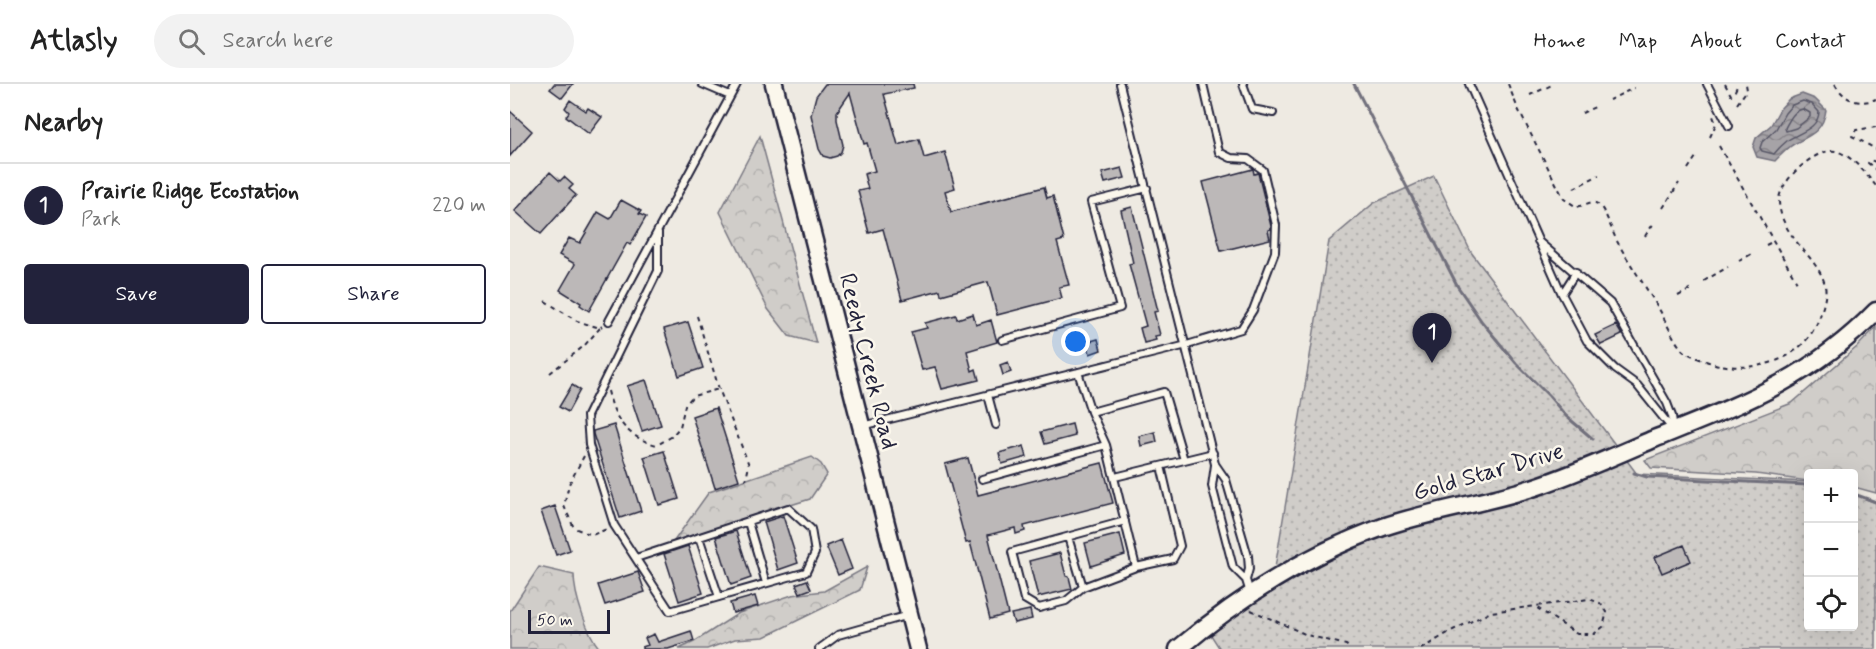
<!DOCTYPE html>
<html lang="en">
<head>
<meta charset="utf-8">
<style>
  :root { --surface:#fff; --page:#f2f2f2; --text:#222; --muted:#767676; --line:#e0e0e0; --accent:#22223b }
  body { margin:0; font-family:Mynerve,sans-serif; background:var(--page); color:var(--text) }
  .controls { position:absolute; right:18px; bottom:18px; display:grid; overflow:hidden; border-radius:6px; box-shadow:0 6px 24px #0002 }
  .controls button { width:54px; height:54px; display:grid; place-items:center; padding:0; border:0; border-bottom:2px solid var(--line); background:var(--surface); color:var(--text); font:30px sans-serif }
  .scale { position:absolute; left:18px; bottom:15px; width:82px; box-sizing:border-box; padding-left:6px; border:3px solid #22223b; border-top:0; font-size:16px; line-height:21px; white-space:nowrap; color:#22223b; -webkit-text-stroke:4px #fbf7ec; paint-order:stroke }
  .you { position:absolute; left:566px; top:258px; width:21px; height:21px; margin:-15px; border:4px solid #fff; border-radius:50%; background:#1a73e8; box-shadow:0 0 0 9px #1a73e833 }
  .badge { display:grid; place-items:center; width:39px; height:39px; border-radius:50%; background:var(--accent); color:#fff; font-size:20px; font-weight:700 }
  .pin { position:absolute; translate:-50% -50px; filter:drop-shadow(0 2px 3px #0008) }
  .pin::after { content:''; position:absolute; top:32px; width:21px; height:18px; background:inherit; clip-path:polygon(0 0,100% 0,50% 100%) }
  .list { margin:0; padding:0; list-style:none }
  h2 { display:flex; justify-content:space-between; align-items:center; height:78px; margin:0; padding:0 24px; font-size:26px }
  h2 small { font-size:20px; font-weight:400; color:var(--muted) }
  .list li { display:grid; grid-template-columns:39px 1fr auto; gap:18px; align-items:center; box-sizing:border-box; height:84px; padding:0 24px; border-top:2px solid var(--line) }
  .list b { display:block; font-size:22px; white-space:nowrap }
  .list p { margin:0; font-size:20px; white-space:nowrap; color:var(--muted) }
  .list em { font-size:20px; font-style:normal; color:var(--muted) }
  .actions { display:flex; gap:12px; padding:18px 24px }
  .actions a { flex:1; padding:14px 0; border:2px solid var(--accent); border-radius:6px; text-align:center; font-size:21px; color:var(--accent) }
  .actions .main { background:var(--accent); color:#fff }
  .icon { flex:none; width:33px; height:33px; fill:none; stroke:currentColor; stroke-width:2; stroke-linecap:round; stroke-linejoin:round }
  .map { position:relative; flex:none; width:1366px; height:565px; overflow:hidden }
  header { display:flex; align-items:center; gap:36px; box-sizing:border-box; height:84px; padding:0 30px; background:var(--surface); border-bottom:2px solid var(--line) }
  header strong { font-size:28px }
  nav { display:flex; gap:33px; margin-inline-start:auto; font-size:21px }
  .search { width:420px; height:54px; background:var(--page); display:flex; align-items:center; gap:15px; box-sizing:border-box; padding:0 21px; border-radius:33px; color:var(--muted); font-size:22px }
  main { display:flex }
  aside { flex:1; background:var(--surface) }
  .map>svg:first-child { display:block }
</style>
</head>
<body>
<header>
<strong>Atlasly</strong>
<div class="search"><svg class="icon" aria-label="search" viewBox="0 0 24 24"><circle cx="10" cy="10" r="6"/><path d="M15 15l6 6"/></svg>Search here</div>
<nav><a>Home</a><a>Map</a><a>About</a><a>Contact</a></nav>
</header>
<main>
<aside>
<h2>Nearby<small></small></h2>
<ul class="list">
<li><span class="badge">1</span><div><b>Prairie Ridge Ecostation</b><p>Park</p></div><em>220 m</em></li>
</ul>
<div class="actions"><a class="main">Save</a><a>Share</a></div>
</aside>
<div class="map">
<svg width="1366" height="565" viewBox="0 0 1366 565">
  <defs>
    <pattern id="forest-crowns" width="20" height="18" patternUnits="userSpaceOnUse" patternTransform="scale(1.5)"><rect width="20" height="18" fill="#d0cdc9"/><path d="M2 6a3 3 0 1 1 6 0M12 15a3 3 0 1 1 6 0" fill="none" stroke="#b2b0ae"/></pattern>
    <pattern id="park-dots" width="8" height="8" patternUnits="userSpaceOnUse" patternTransform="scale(1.5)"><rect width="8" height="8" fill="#d0cdc9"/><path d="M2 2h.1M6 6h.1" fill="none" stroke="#b2b0ae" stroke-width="1.8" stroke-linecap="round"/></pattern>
    <pattern id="water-waves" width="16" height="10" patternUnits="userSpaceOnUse" patternTransform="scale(1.5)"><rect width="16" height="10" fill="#a6a3a7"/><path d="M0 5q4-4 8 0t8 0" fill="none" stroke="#878489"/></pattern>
  </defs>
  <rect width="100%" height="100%" fill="#eeeae2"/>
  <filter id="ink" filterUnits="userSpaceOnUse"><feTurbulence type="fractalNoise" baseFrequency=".0167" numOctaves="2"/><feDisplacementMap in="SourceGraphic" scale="12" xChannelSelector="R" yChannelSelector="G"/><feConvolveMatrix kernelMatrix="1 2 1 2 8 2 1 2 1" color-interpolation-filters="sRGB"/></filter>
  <g filter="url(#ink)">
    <path fill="url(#forest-crowns)" stroke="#797882" stroke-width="1.5" d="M250 52 306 259 279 252 258 225 210 128Z
      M1366 243V409L1344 403V390H1298V397L1246 390 1141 384 1135 376 1282 319 1347 263Z
      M302 373 311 380 317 390 300 415 164 457 199 408Z
      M29 483 64 491C64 511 77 550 90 565H0V527Z
      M357 483 350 506 254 553 225 555 197 565H169L184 558 229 529 282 511 314 507Z"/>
    <path fill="url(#park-dots)" stroke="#797882" stroke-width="1.5" d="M924 92 961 168 1127 390 1298 398V542H1344V410L1366 419V565H710L699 548 762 502 819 157 864 119Z"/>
    <path fill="url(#water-waves)" stroke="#716f7c" stroke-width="1.5" d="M1292 10 1305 15 1316 26C1313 47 1301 51 1284 60 1277 64 1271 71 1265 77L1247 73 1243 63 1246 54 1261 41 1270 25 1279 15Z"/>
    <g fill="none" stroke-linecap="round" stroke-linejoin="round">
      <path stroke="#575666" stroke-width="1.5" d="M1293 17 1302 20 1309 28C1308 45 1290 48 1278 56 1273 60 1268 65 1264 70L1252 67 1250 64 1252 58 1266 45 1275 29 1282 21Z
        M1293 25 1300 29V33L1286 44 1276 47 1275 44C1280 35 1283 27 1293 25Z"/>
      <path stroke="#716f7c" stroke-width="3" d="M844 0 948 203 972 238 1006 279 1039 312 1056 332 1083 355
        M1124 389 1137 393 1298 401
        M1344 410 1366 418"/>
    </g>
    <path fill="#bcb8b8" stroke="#22223b" stroke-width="1.5" d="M44 0H63L52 14 40 5Z
      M315 0H403L404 4 374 10 388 61 409 55 414 74 435 68 445 104 435 107 441 128 534 103 537 114 543 112 554 156 547 158 559 201 549 203 552 214 487 231 478 198 431 211 430 206 392 216 373 145 359 149 348 107 358 105 354 90 365 87 357 59 354 60 340 9 327 28V36L333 61 331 68 327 72 320 74 313 72 309 65 301 31 306 12Z
      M60 16 76 27 78 24 92 33 79 50 56 32 59 28 55 24Z
      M0 27 22 47 0 72Z
      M612 84 615 94 595 99 592 89Z
      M743 85 744 90 748 89 761 142V145L758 146 760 155 711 167 693 98Z
      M40 88 50 97 54 93 63 101 59 105 66 111 31 150 5 127Z
      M111 116 131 127 129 130 136 133 120 161 117 159 79 227 70 221 71 219 50 206 65 180 49 171 59 154 70 159 88 128 100 135Z
      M622 123 648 227 644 228 650 251 645 252 646 256 634 259 630 244 636 242 619 180 623 179 611 126Z
      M463 230 466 241 481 236 487 258 457 267 462 287 466 285 469 296 432 305 425 283 412 286 401 248 417 244 415 239 446 231 447 235Z
      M178 238 193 284 169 292 154 245Z
      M1106 241 1112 251 1091 261 1085 251Z
      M588 255 591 266 580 270 577 258Z
      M498 278 501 288 493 291 490 281Z
      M136 296 151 341 132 347 117 302Z
      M62 301 70 306 58 328 49 323Z
      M206 324 229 396 205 404 182 332Z
      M562 340 565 352 535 360 531 348Z
      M104 341 131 427 110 434 83 350V347Z
      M645 348 647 358 631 362 629 352Z
      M514 362 517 373 492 380 489 369Z
      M154 367 169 415 149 421 134 373Z
      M458 374 468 411 592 379 603 419 514 442 515 447 506 450 505 444 478 451 498 530 480 535 460 458 456 459 435 380Z
      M45 422 60 466 46 471 31 427Z
      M273 432 288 479 268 486 254 438Z
      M226 447 241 494 221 501 206 453Z
      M610 450 615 471 581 482 575 459Z
      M331 456 342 485 328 491 316 462Z
      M1174 461 1181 477 1152 489 1145 473Z
      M178 462 193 509 169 517 154 470Z
      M550 469 556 492 559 493 562 505 528 513 519 477Z
      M128 488 135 508 95 521 88 501Z
      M297 496 301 505 290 509 286 500Z
      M245 512 248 522 223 529 220 519Z
      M520 526 522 535 504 539 501 530Z
      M181 547 184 557 158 565H132V563L138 561 135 554 144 550 148 558Z"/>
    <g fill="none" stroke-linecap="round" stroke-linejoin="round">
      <g stroke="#22223b" stroke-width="10">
        <path id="lane" d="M192 0 220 12
          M610 0 705 380 716 396 738 472 739 485 736 496
          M733 0 742 25 763 29
          M959 0 1052 210 1077 257 1105 285 1127 301 1164 347
          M1197 0 1219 42
          M1028 157 1100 219 1157 319 1162 332 1164 346
          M1052 210 1066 188
          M99 237 227 0
          M492 256 610 224 581 118 637 104
          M568 288 581 328 596 361 626 483
          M478 311 486 341
          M581 328 654 308 674 376
          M352 342 677 261 731 245 743 226 765 168 766 141 753 86 738 75 721 74 709 68 693 0
          M705 381 702 402 723 483 736 496 740 509
          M605 393 703 369
          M472 395 596 361
          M615 437 502 468 514 515 529 524 556 517 573 503 626 483 663 475 670 462 651 382
          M238 438 256 499
          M189 453 209 513
          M558 453 573 503
          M126 474 278 424 301 445 305 469 296 488 160 527 104 441 79 361 77 332 148 187V146
          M309 565 328 551 399 531"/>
      </g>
      <g stroke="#22223b" stroke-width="21">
        <path id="secondary" d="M264 0 408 565
          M668 565C729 514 797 470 873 443 925 425 980 419 1031 401 1069 388 1107 371 1144 355 1231 320 1299 296 1366 227"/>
      </g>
      <path stroke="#22223b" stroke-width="2" stroke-dasharray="4.5 4.5" stroke-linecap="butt" d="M998 0 1008 25 1054 115 1067 123 1082 118C1086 119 1087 119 1090 122 1098 132 1102 148 1108 159 1121 182 1136 203 1149 225 1156 237 1162 254 1172 265 1177 271 1200 279 1209 281 1251 288 1294 276 1310 232 1313 223 1317 211 1315 201 1308 172 1271 154 1269 118 1267 99 1305 64 1325 67 1341 70 1356 90 1366 102
        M1215 0 1221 11 1224 9 1228 0
        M1325 0C1334 16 1349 22 1366 15
        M1020 11 1042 1
        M1099 16 1124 4
        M1227 20 1237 6 1236 0
        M1072 29 1087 22
        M1366 43 1346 46 1342 52 1366 65
        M1200 53 1206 40 1203 32
        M1209 62 1287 198
        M1366 78 1360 76 1358 79 1366 86
        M1178 85 1188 70
        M1064 104 1089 91
        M1153 124 1169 99
        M1135 152 1144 139
        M1256 161 1264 157
        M1229 177 1243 169
        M1194 197 1218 183
        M1168 212 1183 204
        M35 217 67 237 90 244 92 242
        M187 232 209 305 239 381 236 396
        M40 289 74 262 90 244
        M98 307C105 337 117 353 147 361L161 353 170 343 175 321 183 312 209 305
        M74 372 59 400 54 422 64 444 82 451 97 445
        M741 526 797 551 836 561 841 565
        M911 565 943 546 981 528 1079 515 1090 519 1097 528 1093 543 1084 550H1067L1024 522"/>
      <use href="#lane" stroke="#fbf7ec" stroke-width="6"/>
      <use href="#secondary" stroke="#fbf7ec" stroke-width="16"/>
    </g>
  </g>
  <g text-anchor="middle" stroke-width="5" stroke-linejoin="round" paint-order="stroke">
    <g font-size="24" fill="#22223b" stroke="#fbf7ec">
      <text transform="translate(359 277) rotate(76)" y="8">Reedy Creek Road</text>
      <text transform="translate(978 387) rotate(-16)" y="8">Gold Star Drive</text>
    </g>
  </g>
</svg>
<div class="controls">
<button>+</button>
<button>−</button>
<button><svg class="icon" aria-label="locate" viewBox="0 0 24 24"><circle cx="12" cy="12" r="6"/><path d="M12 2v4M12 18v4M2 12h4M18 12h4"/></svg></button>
</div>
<div class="scale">50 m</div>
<div class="you"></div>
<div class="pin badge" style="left:922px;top:279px">1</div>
</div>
</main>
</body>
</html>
